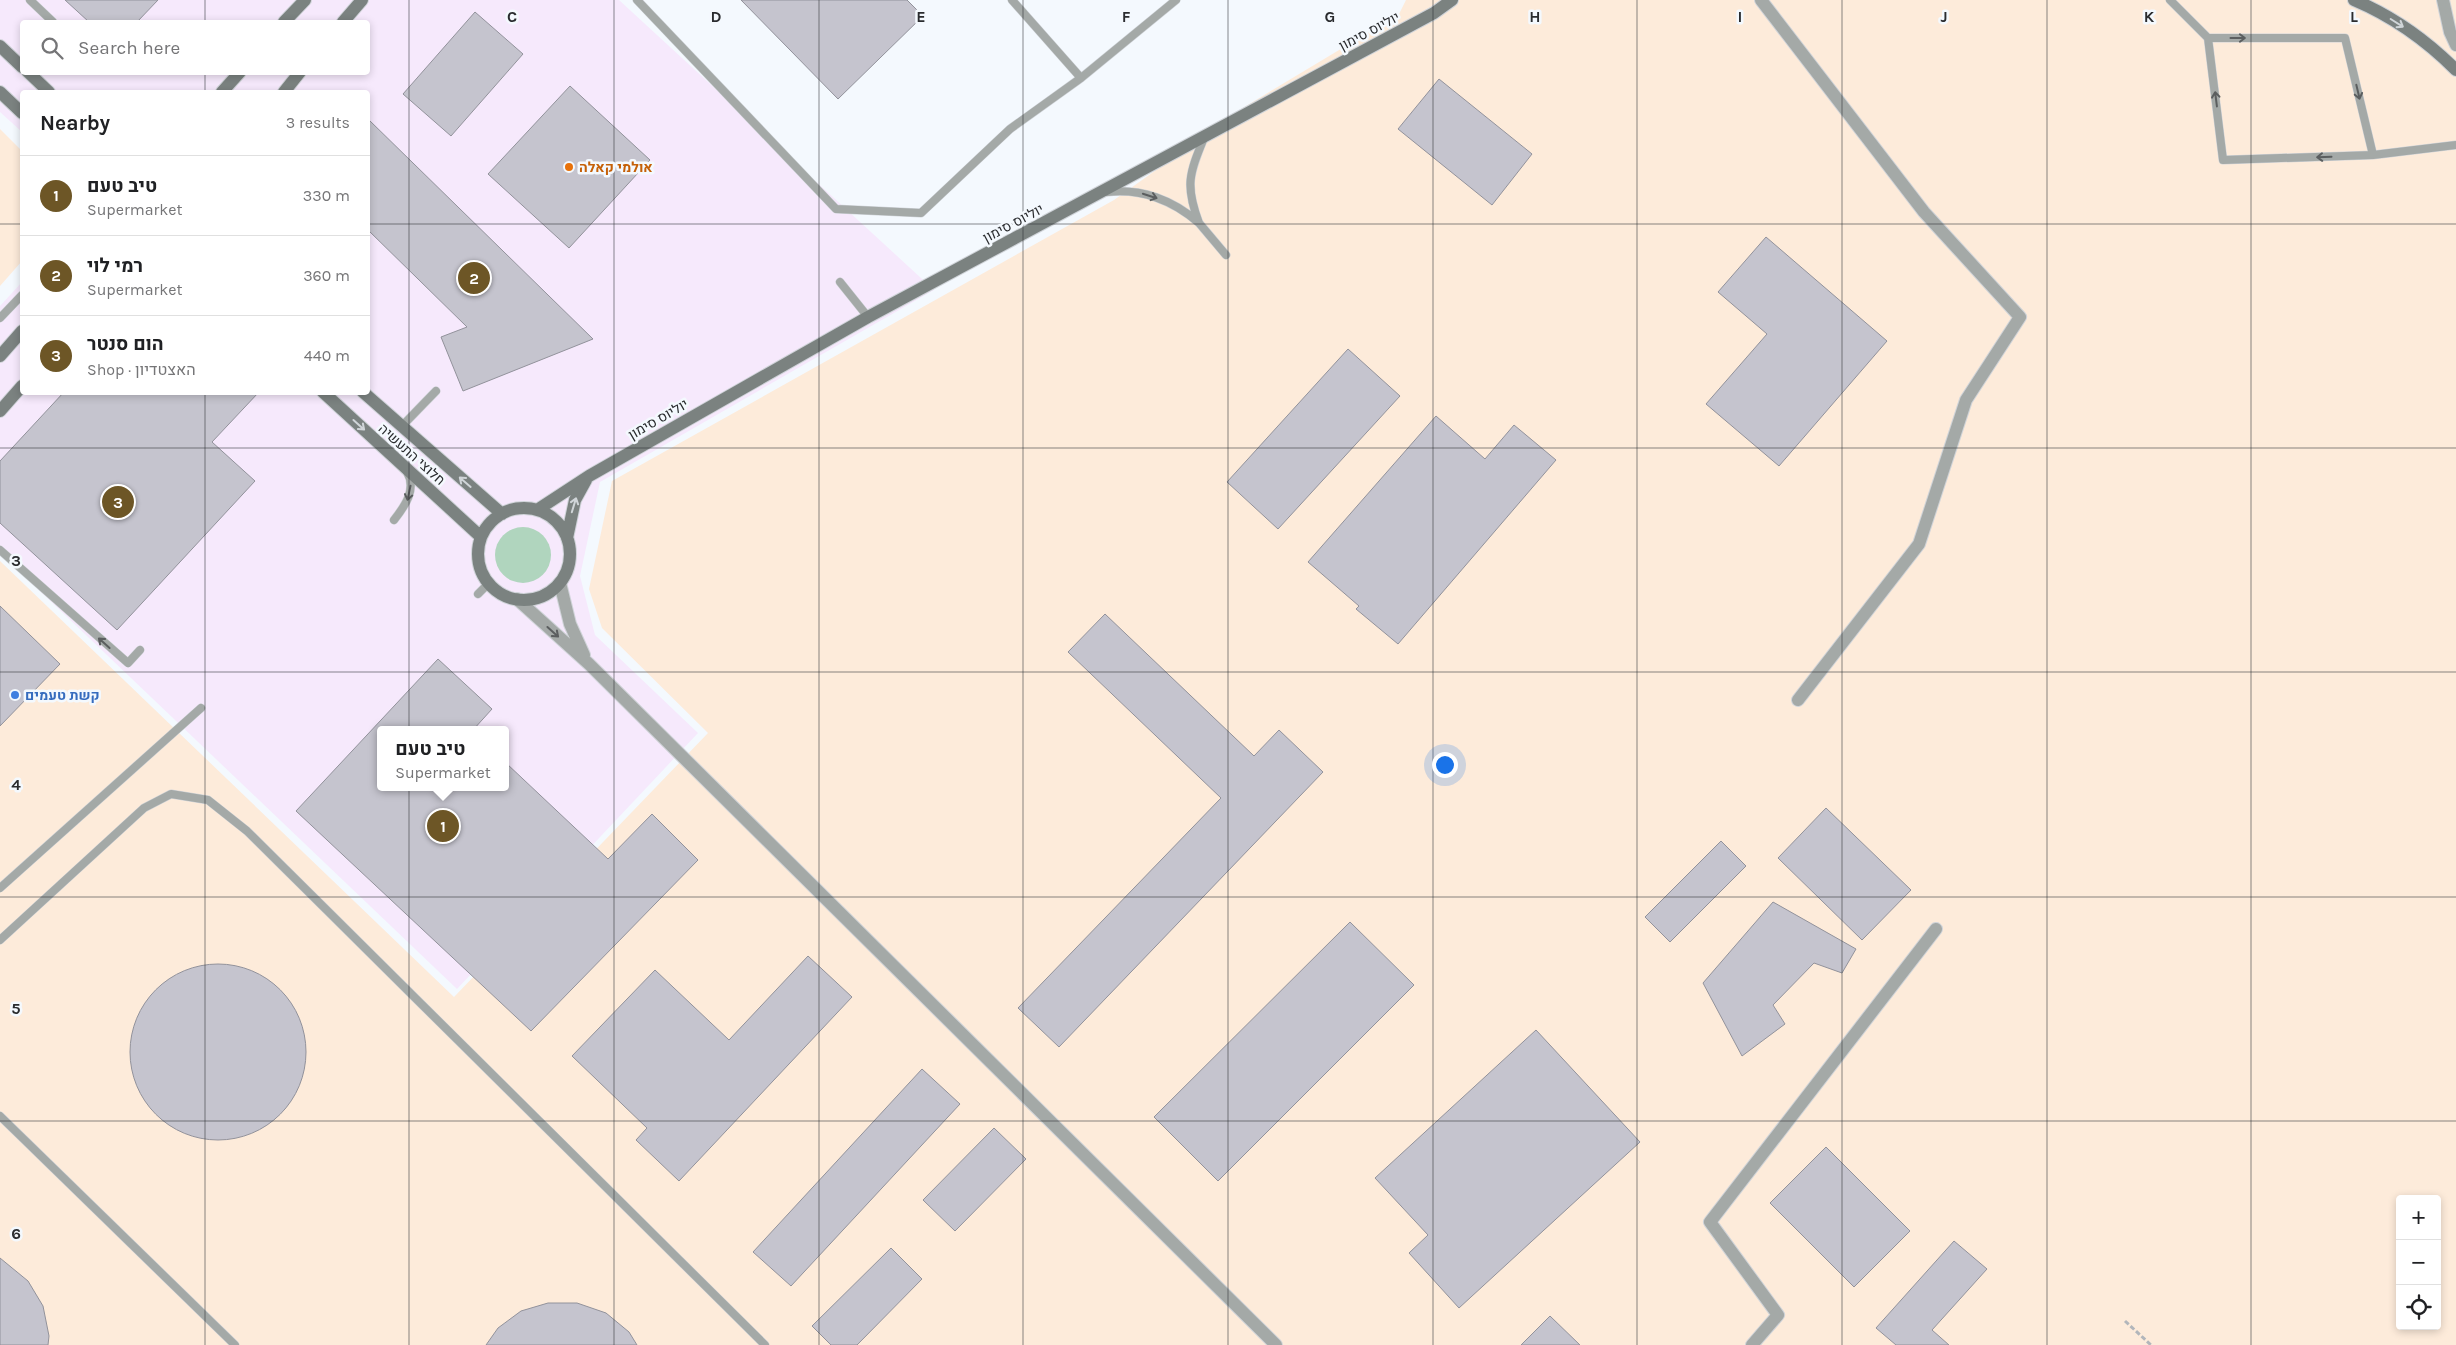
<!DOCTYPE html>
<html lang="en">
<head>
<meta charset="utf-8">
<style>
  :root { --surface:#fff; --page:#f6f6f6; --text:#202124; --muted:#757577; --line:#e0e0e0; --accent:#6d5626 }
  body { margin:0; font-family:Karla,Heebo,sans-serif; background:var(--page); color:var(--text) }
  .controls { position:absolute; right:15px; bottom:15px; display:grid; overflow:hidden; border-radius:5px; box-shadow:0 2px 8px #0003 }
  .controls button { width:45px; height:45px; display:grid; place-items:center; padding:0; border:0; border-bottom:1px solid var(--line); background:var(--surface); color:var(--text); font:25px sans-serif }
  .you { position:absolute; left:1444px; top:764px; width:18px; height:18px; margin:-12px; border:4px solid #fff; border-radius:50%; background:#1a73e8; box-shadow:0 0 0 8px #1a73e833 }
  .badge { display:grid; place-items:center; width:32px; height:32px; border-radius:50%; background:var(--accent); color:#fff; font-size:16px; font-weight:700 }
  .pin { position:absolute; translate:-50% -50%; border:2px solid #fff; box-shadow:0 1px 5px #0006 }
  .popup { position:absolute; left:377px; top:726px; width:132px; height:65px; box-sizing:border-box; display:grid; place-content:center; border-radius:5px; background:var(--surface); filter:drop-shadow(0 1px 4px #0005); font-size:16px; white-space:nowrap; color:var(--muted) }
  .popup b { font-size:19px; color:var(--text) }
  .popup::after { content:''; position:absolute; left:50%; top:100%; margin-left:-10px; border:10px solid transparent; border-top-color:var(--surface) }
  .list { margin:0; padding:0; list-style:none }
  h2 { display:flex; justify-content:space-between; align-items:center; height:65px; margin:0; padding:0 20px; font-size:21px }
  h2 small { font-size:16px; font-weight:400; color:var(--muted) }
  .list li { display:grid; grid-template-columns:32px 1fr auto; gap:15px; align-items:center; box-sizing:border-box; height:80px; padding:0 20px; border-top:1px solid var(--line) }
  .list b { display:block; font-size:19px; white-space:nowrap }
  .list p { margin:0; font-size:16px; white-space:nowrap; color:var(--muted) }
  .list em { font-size:16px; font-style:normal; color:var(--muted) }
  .icon { flex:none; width:28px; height:28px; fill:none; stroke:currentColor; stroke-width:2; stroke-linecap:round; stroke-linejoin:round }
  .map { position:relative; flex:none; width:2456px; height:1345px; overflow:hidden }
  .search { position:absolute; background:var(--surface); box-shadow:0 2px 8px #0003; left:20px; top:20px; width:350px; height:55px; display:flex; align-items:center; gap:12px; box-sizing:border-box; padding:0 18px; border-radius:5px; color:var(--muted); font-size:19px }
  .panel { position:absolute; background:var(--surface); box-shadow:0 2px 8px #0003; left:20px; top:90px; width:350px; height:305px; border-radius:5px }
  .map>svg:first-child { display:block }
</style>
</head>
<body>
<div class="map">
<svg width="2456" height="1345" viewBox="0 0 2456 1345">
  <rect width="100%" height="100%" fill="#f4f9fe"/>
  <path fill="#f6e9fc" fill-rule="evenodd" d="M0 0H619L934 290 600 482 580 576 595 635 698 733 457 989 0 553V306L22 282V392H368V92H22V132L0 112ZM22 22H368V72H22ZM380 730H506V787H380Z"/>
  <path fill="#fdebda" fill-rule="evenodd" d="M1406 0H2456V1345H0V561L454 997 708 733 602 628 589 589 612 481 1114 200 1246 106 1399 14ZM2400 1199H2437V1326H2400Z
    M0 129 22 151V261L0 286Z"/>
  <path fill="#b0d5be" d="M495 555a28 28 0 1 1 56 0a28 28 0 1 1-56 0Z"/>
  <path fill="#c5c4ce" stroke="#92929b" d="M65 0H158L137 22H89Z
    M741 0H907L923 16 838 99Z
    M475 12 523 54 451 136 403 94Z
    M1439 79 1532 154 1492 205 1398 129Z
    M570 86 650 160 569 248 488 174Z
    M368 119 593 339 463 391 441 337 467 327 368 230Z
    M1766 237 1887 341 1779 466 1706 404 1767 334 1718 292Z
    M1348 349 1400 396 1278 529 1227 482Z
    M64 392H259L212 442 255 481 117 630 0 523V461Z
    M1436 416 1485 459 1514 425 1556 460 1398 644 1356 609 1359 606 1308 562Z
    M0 606 60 664 0 726Z
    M1105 614 1254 756 1279 730 1323 772 1059 1047 1018 1008 1221 798 1068 652Z
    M438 659 492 709 473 730H380V787H506V763L608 859 652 814 698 860 531 1031 296 811Z
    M1826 808 1911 890 1862 940 1778 858Z
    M1721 841 1746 866 1670 942 1645 917Z
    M1773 902 1856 949 1842 973 1814 963 1773 1005 1785 1024 1742 1056 1703 983Z
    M1350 922 1414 985 1218 1181 1154 1117Z
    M808 956 852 997 679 1181 636 1140 647 1128 572 1056 655 970 729 1040Z
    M130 1052a88 88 0 1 1 176 0a88 88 0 1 1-176 0Z
    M1536 1030 1640 1142 1459 1308 1409 1253 1428 1235 1375 1178Z
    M922 1069 960 1104 791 1286 753 1252Z
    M994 1128 1026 1159 955 1231 923 1200Z
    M1826 1147 1910 1231 1854 1287 1770 1203Z
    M1954 1241 1987 1269 1932 1330 1949 1345H1896L1876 1328Z
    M891 1248 922 1279 857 1345H831L812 1326Z
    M0 1258 28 1281 43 1306 49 1336 48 1345H0Z
    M548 1303H577L606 1313 629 1332 637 1345H486L498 1328 521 1311Z
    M1550 1316 1580 1345H1521Z"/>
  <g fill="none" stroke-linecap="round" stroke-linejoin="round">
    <g stroke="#d0d4d9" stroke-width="9">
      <path id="lane" d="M30 0 53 22
        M637 0 836 209 921 213 1010 129 1081 78 1176 0
        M1012 0 1081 78
        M2170 0 2208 38H2345L2373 155
        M2208 38 2223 160 2373 155 2456 145
        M1107 192C1141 188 1173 200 1199 223 1185 186 1189 174 1204 138
        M1199 223 1226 255
        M840 282 868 317
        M0 318 22 295
        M401 427 436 391
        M394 520C405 506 417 489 407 472
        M0 550 128 663 140 650
        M478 594 489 583
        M0 888 201 708
        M0 940 144 808 171 794 208 800 247 831 765 1345
        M0 1116 235 1345"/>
    </g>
    <g stroke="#d0d4d9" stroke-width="14">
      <path id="street" d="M1761 0 1924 212 2020 317 1966 400 1919 544 1798 700
        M2443 0 2450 32 2456 45
        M560 583 570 624 584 655
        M517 599 589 664 1276 1345
        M1752 1345 1778 1315 1710 1222 1936 929"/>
    </g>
    <g stroke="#d0d4d9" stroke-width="14">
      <path id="secondary" d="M2354 0C2392 16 2427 41 2456 70
        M284 22 305 0
        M343 22 362 0
        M0 46 22 67
        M28 72 49 92
        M0 92 22 113
        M222 92 240 72
        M284 92 300 72
        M0 356 22 331
        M323 392 481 537
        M363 392 502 514
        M0 411 22 386
        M478 554a46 46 0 1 1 92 0a46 46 0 1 1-92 0Z
        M537 510 589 476 868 317 1434 13 1452 0
        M567 538 575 500 586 480"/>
    </g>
    <path stroke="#b2b6bb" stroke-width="3" stroke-dasharray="5 2.5" stroke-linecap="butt" d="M2125 1321 2151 1345"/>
    <use href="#lane" stroke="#a4a9a7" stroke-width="8"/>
    <use href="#street" stroke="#a4a9a7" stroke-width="12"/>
    <use href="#secondary" stroke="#7b8280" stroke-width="12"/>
  </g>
  <defs><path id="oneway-shaft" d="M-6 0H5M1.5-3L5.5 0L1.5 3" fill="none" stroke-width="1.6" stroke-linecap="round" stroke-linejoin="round" transform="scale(1.25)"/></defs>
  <g stroke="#d0d5d8">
    <use href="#oneway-shaft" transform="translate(2397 23) rotate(32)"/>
    <use href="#oneway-shaft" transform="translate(359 425) rotate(42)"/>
    <use href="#oneway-shaft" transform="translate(465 482) rotate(-139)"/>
    <use href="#oneway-shaft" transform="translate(574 505) rotate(-73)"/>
  </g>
  <g stroke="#5b5e5f">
    <use href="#oneway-shaft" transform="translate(2238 38)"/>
    <use href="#oneway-shaft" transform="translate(2358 92) rotate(77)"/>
    <use href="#oneway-shaft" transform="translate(2216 99) rotate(-97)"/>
    <use href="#oneway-shaft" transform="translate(2324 157) rotate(178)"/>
    <use href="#oneway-shaft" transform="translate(1150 196) rotate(18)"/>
    <use href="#oneway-shaft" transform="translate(409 493) rotate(102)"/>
    <use href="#oneway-shaft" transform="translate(553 632) rotate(42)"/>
    <use href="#oneway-shaft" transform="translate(104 643) rotate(-138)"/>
  </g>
  <path fill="none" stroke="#2a2c2f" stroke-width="1" stroke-opacity="0.55" d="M205 0V22M409 0V1345M614 0V1345M819 0V1345M1023 0V1345M1228 0V1345M1433 0V1345M1637 0V1345M1842 0V1345M2047 0V1345M2251 0V1345M205 72V92M0 224H22M368 224H2456M205 392V1345M0 448H2456M0 672H2456M0 897H2456M0 1121H2456"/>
  <circle fill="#e8710a" stroke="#f4f9fe" stroke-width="2" cx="569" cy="167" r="5"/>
  <circle fill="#3f7fe0" stroke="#f4f9fe" stroke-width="2" cx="15" cy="695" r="5"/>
  <g text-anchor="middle" stroke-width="5" stroke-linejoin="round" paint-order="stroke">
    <g font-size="14" fill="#2a2c2f" stroke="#f4f9fe">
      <text transform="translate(1369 31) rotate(-28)" y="5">יוליוס סימון</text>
      <text transform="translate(1013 223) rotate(-28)" y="5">יוליוס סימון</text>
      <text transform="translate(658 419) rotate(-30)" y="5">יוליוס סימון</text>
      <text transform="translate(412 454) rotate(42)" y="5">חלוצי התעשיה</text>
    </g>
    <g font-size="14" font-weight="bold" fill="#c56008" stroke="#f4f9fe" text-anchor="start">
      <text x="579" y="172">אולמי קאלה</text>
    </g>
    <g font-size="14" font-weight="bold" fill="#366cbe" stroke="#f4f9fe" text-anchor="start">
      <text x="25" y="700">קשת טעמים</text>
    </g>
  </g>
  <g font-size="16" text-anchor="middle" font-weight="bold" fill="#2a2c2f" stroke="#f4f9fe" stroke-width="5" stroke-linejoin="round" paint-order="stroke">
    <text x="512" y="22">C</text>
    <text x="716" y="22">D</text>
    <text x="921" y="22">E</text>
    <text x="1126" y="22">F</text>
    <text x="1330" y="22">G</text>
    <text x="1535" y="22">H</text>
    <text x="1740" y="22">I</text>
    <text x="1944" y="22">J</text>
    <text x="2149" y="22">K</text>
    <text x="2354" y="22">L</text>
    <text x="16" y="566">3</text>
    <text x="16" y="790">4</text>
    <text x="16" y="1014">5</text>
    <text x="16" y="1239">6</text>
  </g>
</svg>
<div class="controls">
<button>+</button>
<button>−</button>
<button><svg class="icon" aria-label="locate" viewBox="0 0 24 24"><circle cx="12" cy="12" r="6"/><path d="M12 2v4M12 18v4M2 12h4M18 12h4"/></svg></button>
</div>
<div class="you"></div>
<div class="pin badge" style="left:443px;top:826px">1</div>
<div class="popup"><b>טיב טעם</b>Supermarket</div>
<div class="pin badge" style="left:474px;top:278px">2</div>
<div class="pin badge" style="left:118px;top:502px">3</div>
<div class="search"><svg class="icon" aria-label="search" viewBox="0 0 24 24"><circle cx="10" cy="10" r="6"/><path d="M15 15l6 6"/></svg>Search here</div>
<section class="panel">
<h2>Nearby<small>3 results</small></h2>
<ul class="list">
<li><span class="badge">1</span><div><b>טיב טעם</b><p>Supermarket</p></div><em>330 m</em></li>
<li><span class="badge">2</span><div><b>רמי לוי</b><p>Supermarket</p></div><em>360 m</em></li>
<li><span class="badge">3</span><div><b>הום סנטר</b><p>Shop · האצטדיון</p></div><em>440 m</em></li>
</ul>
</section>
</div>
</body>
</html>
